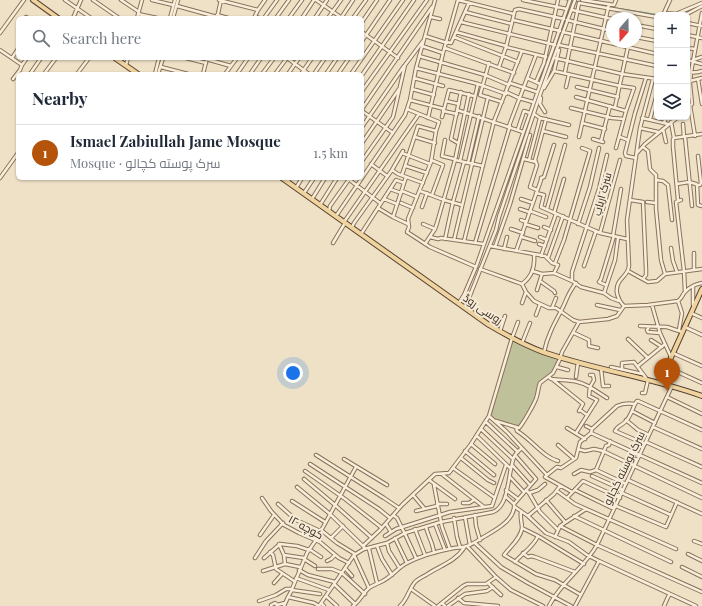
<!DOCTYPE html>
<html lang="en">
<head>
<meta charset="utf-8">
<style>
  :root { --surface:#fff; --page:#f2f2f3; --text:#1f2937; --muted:#747a83; --line:#e0e1e3; --accent:#b45309 }
  body { margin:0; font-family:"Playfair Display",Cairo,serif; background:var(--page); color:var(--text) }
  .controls { position:absolute; right:12px; top:12px; display:grid; overflow:hidden; border-radius:6px; box-shadow:0 1px 3px #0004 }
  .controls button { width:36px; height:36px; display:grid; place-items:center; padding:0; border:0; border-bottom:1px solid var(--line); background:var(--surface); color:var(--text); font:20px sans-serif }
  .compass { position:absolute; left:606px; top:12px; width:36px; height:36px; border-radius:50%; background:var(--surface); box-shadow:0 1px 3px #0004; rotate:200deg }
  .you { position:absolute; left:293px; top:373px; width:14px; height:14px; margin:-10px; border:3px solid #fff; border-radius:50%; background:#1a73e8; box-shadow:0 0 0 6px #1a73e833 }
  .badge { display:grid; place-items:center; width:26px; height:26px; border-radius:50%; background:var(--accent); color:#fff; font-size:13px; font-weight:700 }
  .pin { position:absolute; translate:-50% -33px; filter:drop-shadow(0 1px 2px #0008) }
  .pin::after { content:''; position:absolute; top:21px; width:14px; height:12px; background:inherit; clip-path:polygon(0 0,100% 0,50% 100%) }
  .list { margin:0; padding:0; list-style:none }
  h2 { display:flex; justify-content:space-between; align-items:center; height:52px; margin:0; padding:0 16px; font-size:17px }
  h2 small { font-size:13px; font-weight:400; color:var(--muted) }
  .list li { display:grid; grid-template-columns:26px 1fr auto; gap:12px; align-items:center; box-sizing:border-box; height:56px; padding:0 16px; border-top:1px solid var(--line) }
  .list b { display:block; font-size:15px; white-space:nowrap }
  .list p { margin:0; font-size:13px; white-space:nowrap; color:var(--muted) }
  .list em { font-size:13px; font-style:normal; color:var(--muted) }
  .icon { flex:none; width:22px; height:22px; fill:none; stroke:currentColor; stroke-width:2; stroke-linecap:round; stroke-linejoin:round }
  .map { position:relative; flex:none; width:702px; height:606px; overflow:hidden }
  .search { position:absolute; background:var(--surface); box-shadow:0 1px 3px #0004; left:16px; top:16px; width:348px; height:44px; display:flex; align-items:center; gap:10px; box-sizing:border-box; padding:0 14px; border-radius:6px; color:var(--muted); font-size:15px }
  .panel { position:absolute; background:var(--surface); box-shadow:0 1px 3px #0004; left:16px; top:72px; width:348px; height:108px; border-radius:6px }
  .map>svg:first-child { display:block }
</style>
</head>
<body>
<div class="map">
<svg width="702" height="606" viewBox="0 0 702 606">
  <rect width="100%" height="100%" fill="#eee1c6"/>
  <path fill="#bec199" d="M512 338 561 357 553 373 540 383 536 398 519 428 496 421 489 416Z"/>
  <g fill="none" stroke-linecap="round" stroke-linejoin="round">
    <path stroke="#6e9086" stroke-width="1" d="M566 0 579 2
      M590 4 607 6
      M610 7 660 15"/>
    <g stroke="#89725c" stroke-width="4.5">
      <path id="minor" d="M65 0 91 18
        M93 0 119 18
        M121 0 139 12
        M152 0 173 5
        M219 0 258 10
        M316 0 342 18
        M523 0 567 9
        M582 0 614 5 616 0
        M177 6 217 17
        M572 10 612 19
        M465 12 512 24
        M664 13 676 14 702 3
        M138 14 157 18
        M217 15 228 18
        M663 15 670 0
        M685 15 702 6
        M26 17 28 18
        M431 17 440 19
        M73 18 81 0
        M137 18 142 0
        M170 18 175 0
        M173 18 178 0
        M217 18 221 0
        M259 18 255 16 258 10 265 0
        M264 18 277 0
        M276 18 289 0
        M289 18 302 0
        M302 18 314 0
        M315 18 327 0
        M328 18 341 0
        M341 18 353 0
        M353 18 366 0
        M513 20 560 31
        M567 20 612 31
        M362 22 377 0
        M461 22 555 45
        M687 23 702 26
        M636 25 657 29
        M362 32 398 58
        M456 32 506 46
        M563 32 657 54
        M0 33 24 0
        M687 35 702 38
        M425 36 447 43
        M454 37 518 62
        M636 37 657 41
        M362 41 390 0
        M447 42 451 43 469 3
        M559 45 657 66
        M422 46 443 53
        M506 47 546 57
        M445 48 514 73
        M687 48 695 49
        M0 50 22 65 20 70 13 79
        M419 56 485 75 509 85
        M12 58 18 49
        M186 58 206 63
        M287 58 309 74
        M555 58 622 74 657 79
        M206 59 231 66
        M687 60 702 64
        M693 60 702 57
        M489 63 480 95 502 102
        M22 65 27 58
        M126 65 128 58
        M161 67 188 74
        M499 67 506 47 515 10 519 9 564 19
        M416 68 478 84 506 94
        M554 71 620 86 634 88 626 111 616 148
        M565 72 579 3 657 17
        M687 73 698 72 702 71
        M30 74 41 58
        M44 74 56 58
        M77 74 89 58
        M155 74 159 58
        M158 74 163 58
        M203 74 206 62
        M225 74 237 58
        M237 74 248 58
        M250 74 261 58
        M262 74 274 58
        M275 74 287 58
        M288 74 299 58
        M301 74 312 58
        M314 74 325 58
        M326 74 337 58
        M338 74 349 58
        M351 74 403 0
        M362 75 414 0
        M414 78 443 86
        M527 78 540 84
        M698 79 702 104
        M690 81 702 78
        M536 82 544 63 558 0
        M510 83 537 92
        M566 87 569 74
        M577 87 618 97
        M544 88 554 71 559 50
        M412 89 434 95
        M362 91 427 0
        M506 92 519 98 533 102
        M576 97 626 111
        M541 98 540 104 545 112
        M410 100 444 109
        M446 101 459 104
        M690 105 695 136
        M615 107 629 42
        M571 108 612 118 624 119
        M687 108 692 104 690 84 691 72 702 13
        M362 109 432 7
        M407 109 439 122 436 131 431 162 408 219 409 227 407 232 430 247 476 267
        M457 110 523 132
        M362 111 393 133
        M443 111 457 114
        M534 114 540 118 569 125
        M442 117 449 90 474 96
        M428 118 443 53 458 0 514 14
        M642 118 668 124
        M650 119 657 94
        M671 122 674 138 673 139V147L678 200
        M582 123 605 129
        M664 123 666 117
        M683 124 684 137
        M509 126 536 55
        M362 127 404 66
        M640 128 658 132
        M518 129 524 111 530 113
        M663 129 666 142
        M543 131 566 137
        M415 137 435 143
        M579 137 609 4
        M620 137 628 140
        M685 137 692 206
        M674 138 702 134
        M593 139 603 142
        M445 140 442 156 454 159
        M601 141 610 106
        M362 143 399 89
        M458 143 451 139 461 92
        M643 147 648 151 650 169 656 175V209L661 260 665 274
        M402 153 430 164
        M637 153 645 144 678 117
        M636 158 626 156 625 153 635 113 646 78
        M524 159 536 162
        M431 160 443 165 432 195
        M455 160 483 166
        M529 160 540 118
        M362 161 393 117 405 65 423 41
        M460 161 478 84
        M468 163 479 116
        M371 164 387 176
        M406 166 427 173
        M392 170 398 174 423 183
        M402 175 418 126 436 131
        M0 178 18 153
        M347 178 380 203
        M656 180 663 181 668 185 672 220
        M288 182 289 178
        M677 184 689 182 696 184 697 185
        M697 185H700L701 183 698 156
        M697 185 698 205 702 206
        M296 188 302 178
        M390 189 401 193
        M537 190 530 187 537 165 535 160 546 119
        M402 191 417 197
        M420 191 444 200 462 205
        M304 193 314 178
        M536 193 544 195 541 207 600 233 627 239
        M312 199 325 178
        M384 199 397 204
        M521 199 533 203
        M630 200 643 202 646 269V275L643 279
        M681 200 676 202 684 271 685 292
        M647 202 656 203
        M401 203 413 208
        M320 205 337 178
        M422 207 427 193
        M378 208 393 217 408 224
        M520 209 529 212
        M547 209 565 145
        M329 211 330 206 350 178
        M530 211 546 217
        M554 213 564 179
        M336 216 405 115 410 100 416 68 435 0
        M393 217 406 177
        M521 220 526 222
        M344 222 419 114
        M423 224 435 229
        M525 224 538 228
        M578 224 590 187 599 148
        M352 227 354 223 392 170 403 151
        M544 227 551 230
        M511 229 523 233
        M600 233 620 160
        M361 234 396 180 404 183
        M613 236 621 189
        M430 237 438 239 441 238 483 244
        M522 237 535 241
        M540 237 547 240
        M445 239 453 202 464 162
        M454 240 488 97
        M464 241 494 121 522 51
        M333 243 345 223
        M475 243 510 126
        M425 244 435 229 437 223 455 160 469 94
        M539 244 545 246
        M490 246 545 256 552 263 558 265 554 273
        M495 247 510 204 530 135
        M671 248 673 261 677 272
        M504 249 507 237
        M516 251 541 180V178L544 177 554 145
        M694 253V269
        M541 256 556 214
        M548 258 563 216
        M555 263 564 240 590 151 582 148
        M584 266 596 231
        M480 269 522 284 526 292 534 301 549 308H556L573 320 579 322 608 319 617 316 624 306C618 300 614 290 619 282 623 276 628 274 629 266L627 220 640 128 653 79
        M532 271 542 274 554 273 572 281 581 287 604 293 611 298 619 301
        M628 271 648 282 657 281 665 274 702 269
        M540 281 554 291 555 293
        M572 281V272L599 189 607 155
        M522 284C532 277 535 266 534 255
        M606 285 599 282 601 279 614 236
        M693 286V305
        M537 290 542 274
        M604 293 615 260 618 238
        M678 301 682 313 679 330
        M459 303 464 295 476 267 570 0
        M522 303 526 292
        M597 305 620 310
        M652 305 660 333 671 357
        M624 306 648 305 678 301C682 298 682 296 684 293 689 287 696 284 702 283
        M465 308 496 230 499 217 541 92 575 0
        M552 308 556 298
        M693 314 702 318
        M536 315 540 304
        M640 326 667 327 682 332
        M649 327 647 330 648 332 660 333
        M687 328 702 335
        M500 331 505 316
        M574 333 589 340V346L598 348
        M628 339 648 358
        M651 340 662 347
        M522 343 530 323
        M544 352C547 337 554 324 561 311 567 300 567 294 576 283
        M675 354 702 366
        M638 366 665 344
        M557 367 568 370
        M611 367 642 374
        M601 368 603 386H609
        M669 368 702 383
        M622 369V363L634 362 646 378
        M590 375H593L594 380 590 387 607 398
        M549 377 551 379C566 381 576 379 590 387L589 396 597 400 576 433
        M576 377 578 362
        M552 379 583 404 579 411
        M642 393H645L648 380
        M667 397 702 414
        M635 404 637 401H638L702 430
        M580 410 587 415
        M632 411 655 423
        M489 416 507 432 547 475 545 477 572 492
        M626 420 638 430 649 435
        M496 421 516 427 517 431C531 439 543 457 558 461
        M486 422 518 452
        M586 426 592 429
        M516 427 519 428C524 422 533 406 536 399 538 394 538 388 540 383L553 373 560 359 562 352 579 322
        M653 427 702 449
        M567 428 585 439
        M481 429 513 459
        M591 433 702 483
        M477 436 511 469
        M646 442 702 467
        M471 444 495 464
        M558 445 574 459
        M578 449 585 451 594 449 603 451 702 498
        M465 451 494 475
        M316 455 384 498 399 508
        M461 458 488 480 494 483
        M344 459 387 485
        M310 464 379 509 390 518
        M512 465 530 485
        M453 468 495 498
        M596 470 626 484
        M305 471 345 499 382 528
        M574 474 581 470 590 472 596 470 606 446 609 445 610 441
        M443 475 484 507
        M547 475 557 467 561 468 576 458 580 442 591 433 592 429 617 406C623 403 629 403 635 404 632 410 630 418 625 422 621 426 617 426 615 431L645 444
        M592 476 623 490
        M510 477 524 492
        M304 479 335 505 372 538
        M429 480 455 499
        M628 480 702 514
        M434 485 442 527 450 549
        M297 487 330 514 364 547
        M506 490 518 499
        M526 490 529 493 540 512 558 530
        M575 490 614 509
        M557 491 575 504 676 549
        M529 493 538 490 545 484
        M622 493 671 515
        M413 495 424 508
        M505 496 514 504
        M262 498 271 511 284 525 299 533 320 542 339 558 349 563
        M567 498 583 481 620 498
        M546 500 565 522
        M292 501 325 522
        M463 503H469L474 500
        M278 504 296 520 320 531
        M437 504H447
        M616 506 666 527 677 502
        M515 507 528 516 546 533 569 542 587 555 599 561 696 606
        M416 511 437 506
        M521 512C520 518 522 523 522 528 521 538 510 547 504 555L536 574 555 580 581 595
        M393 515 397 518 405 534
        M475 515 476 526 480 540
        M528 516 554 494 560 486
        M574 516 671 562
        M465 517 470 545
        M454 518 457 537 460 547
        M386 524 391 532
        M435 524 445 550
        M560 526 597 545 702 592
        M426 527C428 536 433 543 434 553
        M522 528 538 536 584 564
        M415 529 425 555
        M321 530 337 543 355 554
        M405 534 416 558
        M260 535 274 515
        M385 536 396 529 450 512 492 506 506 465
        M555 537 560 526 586 509
        M331 538 343 526
        M395 538 407 563
        M694 541 702 544
        M387 543 389 551 399 567
        M475 543 501 567 528 583 571 606
        M279 544 284 555 285 564 300 567
        M377 546 382 559 392 575
        M467 546 496 577 511 590 543 606
        M309 549 321 557
        M364 549V545L380 530 402 505 435 474 449 473 471 444 489 416 512 338 518 322
        M369 549 377 583
        M270 552 273 555 276 569 294 581
        M523 553 528 557 531 556 535 557 575 572
        M688 554 702 561
        M284 555 304 558
        M354 555 369 588
        M255 558 266 541 283 523
        M264 558 280 544 297 546 309 550
        M304 559 315 566
        M327 561 331 559 335 555
        M515 562C523 553 534 546 538 536
        M682 567 702 577
        M345 568 352 576
        M318 569H332L342 573 365 594
        M299 570 308 575 335 582
        M263 571 285 564
        M296 578 329 590
        M274 583 282 574
        M488 583 501 595
        M334 584 355 604
        M411 589 435 606
        M292 590 320 594
        M326 596 337 606
        M288 597 314 603 319 606
        M458 598 464 603 498 606
        M259 601 276 595 286 589H292
        M321 603 324 606
        M442 603 445 606
        M271 605 275 603 277 605 285 603
        M284 606 288 597 292 590V589L307 553 316 540 356 467
        M319 606 354 555 364 549 387 543 405 533 441 522 493 512C509 506 508 475 513 460 514 455 518 451 522 448
        M353 606C360 601 363 593 369 588 374 584 381 583 386 579 394 574 399 567 407 563 422 555 438 551 454 548 457 547 460 548 463 547 470 546 477 541 482 538 494 531 516 520 514 504L536 479 515 455
        M400 606C407 600 409 589 415 582 418 579 422 577 426 575 439 566 455 562 464 548
        M438 606 463 586 467 584H486L496 577
        M448 606 465 594 487 591 493 587
        M549 606C561 582 584 568 597 545L672 386
        M575 606 599 561
        M664 606 668 597 670 594"/>
    </g>
    <g stroke="#574130" stroke-width="6">
      <path id="major" d="M33 0 58 18
        M115 58 138 74
        M282 178 489 325C506 335 524 345 543 352 595 370 650 377 702 396
        M660 382 702 289"/>
    </g>
    <use href="#minor" stroke="#f9eeda" stroke-width="2.5"/>
    <use href="#major" stroke="#f0d49f" stroke-width="4"/>
  </g>
  <g text-anchor="middle" stroke-width="4" stroke-linejoin="round" paint-order="stroke">
    <g font-size="11" fill="#3a2b20" stroke="#f5ebd6">
      <text transform="translate(602 194) rotate(-75)" y="4">سرک ارباب</text>
      <text transform="translate(483 309) rotate(34)" y="4">روسی روڈ</text>
      <text transform="translate(624 468) rotate(-64)" y="4">سرک پوسته کچالو</text>
      <text transform="translate(306 527) rotate(29)" y="4">کوچه ۱۲</text>
    </g>
  </g>
</svg>
<div class="controls">
<button>+</button>
<button>−</button>
<button><svg class="icon" aria-label="layers" viewBox="0 0 24 24"><path d="M12 4l9 5-9 5-9-5zM3 14l9 5 9-5"/></svg></button>
</div>
<svg class="compass" viewBox="-18 -18 36 36"><path d="M0-13l5 13h-10z" fill="#e53935"/><path d="M0 13l5-13h-10z" fill="#747a83"/></svg>
<div class="you"></div>
<div class="pin badge" style="left:667px;top:391px">1</div>
<div class="search"><svg class="icon" aria-label="search" viewBox="0 0 24 24"><circle cx="10" cy="10" r="6"/><path d="M15 15l6 6"/></svg>Search here</div>
<section class="panel">
<h2>Nearby<small></small></h2>
<ul class="list">
<li><span class="badge">1</span><div><b>Ismael Zabiullah Jame Mosque</b><p>Mosque · سرک پوسته کچالو</p></div><em>1.5 km</em></li>
</ul>
</section>
</div>
</body>
</html>
